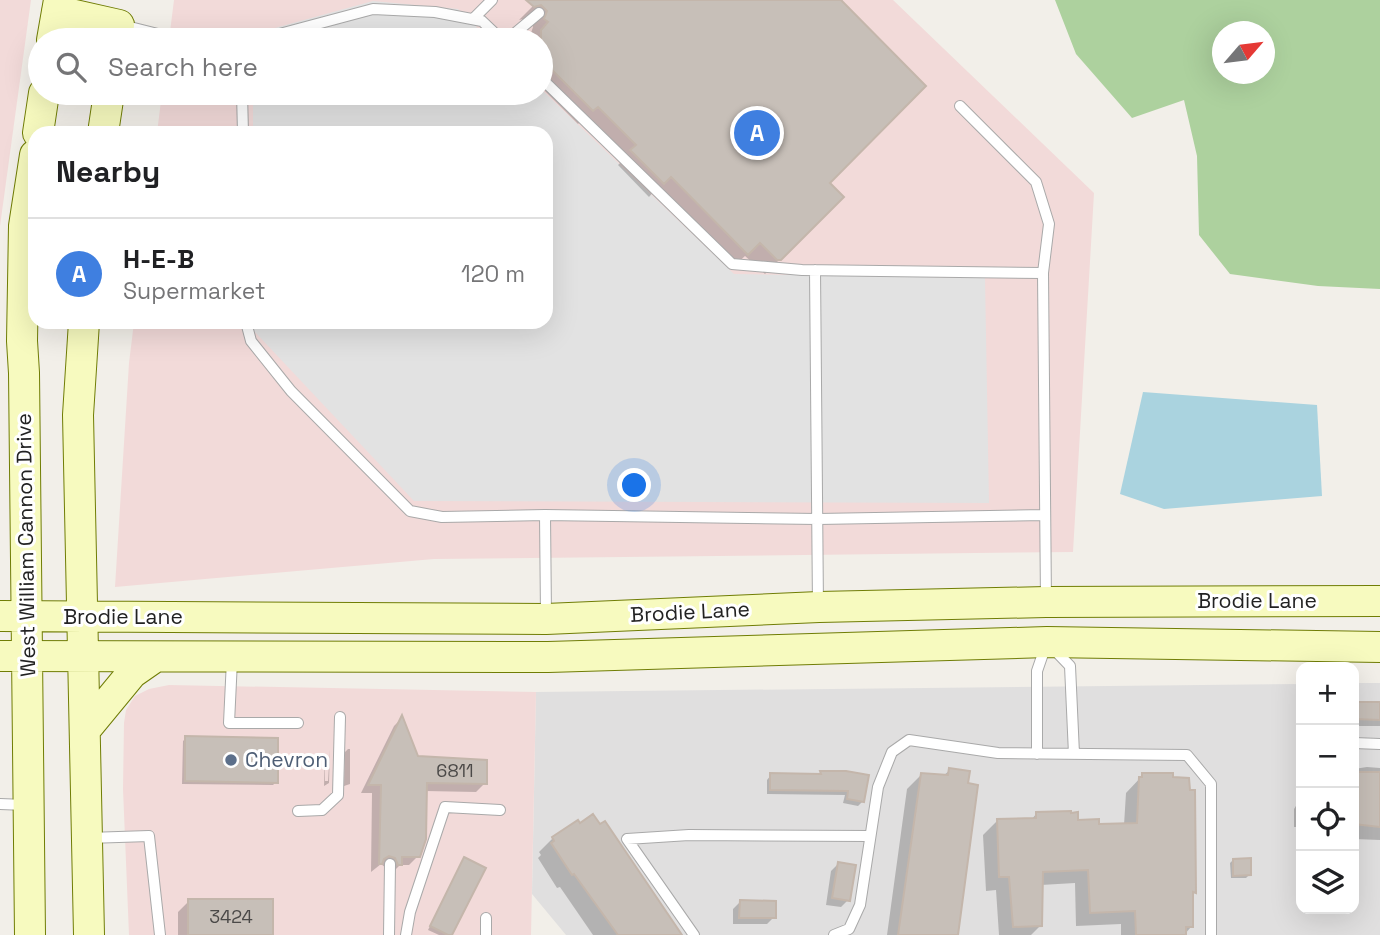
<!DOCTYPE html>
<html lang="en">
<head>
<meta charset="utf-8">
<style>
  :root { --surface:#fff; --page:#f6f6f6; --text:#202124; --muted:#757577; --line:#e0e0e0; --accent:#1a73e8 }
  body { margin:0; font-family:"Space Grotesk",sans-serif; background:var(--page); color:var(--text) }
  .controls { position:absolute; right:21px; bottom:21px; display:grid; overflow:hidden; border-radius:14px; box-shadow:0 7px 28px #0002 }
  .controls button { width:63px; height:63px; display:grid; place-items:center; padding:0; border:0; border-bottom:2px solid var(--line); background:var(--surface); color:var(--text); font:35px sans-serif }
  .compass { position:absolute; left:1212px; top:21px; width:63px; height:63px; border-radius:50%; background:var(--surface); box-shadow:0 7px 28px #0002; rotate:62deg }
  .you { position:absolute; left:635px; top:486px; width:24px; height:24px; margin:-18px; border:5px solid #fff; border-radius:50%; background:#1a73e8; box-shadow:0 0 0 10px #1a73e833 }
  .badge { display:grid; place-items:center; width:46px; height:46px; border-radius:50%; background:var(--accent); color:#fff; font-size:23px; font-weight:700 }
  .pin { position:absolute; translate:-50% -50%; border:4px solid #fff; box-shadow:0 2px 7px #0006 }
  .list { margin:0; padding:0; list-style:none }
  h2 { display:flex; justify-content:space-between; align-items:center; height:91px; margin:0; padding:0 28px; font-size:30px }
  h2 small { font-size:23px; font-weight:400; color:var(--muted) }
  .list li { display:grid; grid-template-columns:46px 1fr auto; gap:21px; align-items:center; box-sizing:border-box; height:112px; padding:0 28px; border-top:2px solid var(--line) }
  .list b { display:block; font-size:26px; white-space:nowrap }
  .list p { margin:0; font-size:23px; white-space:nowrap; color:var(--muted) }
  .list em { font-size:23px; font-style:normal; color:var(--muted) }
  .icon { flex:none; width:38px; height:38px; fill:none; stroke:currentColor; stroke-width:2; stroke-linecap:round; stroke-linejoin:round }
  .map { position:relative; flex:none; width:1380px; height:935px; overflow:hidden }
  .search { position:absolute; background:var(--surface); box-shadow:0 7px 28px #0002; left:28px; top:28px; width:525px; height:77px; display:flex; align-items:center; gap:18px; box-sizing:border-box; padding:0 24px; border-radius:38px; color:var(--muted); font-size:26px }
  .panel { position:absolute; background:var(--surface); box-shadow:0 7px 28px #0002; left:28px; top:126px; width:525px; height:203px; border-radius:21px }
  .map>svg:first-child { display:block }
</style>
</head>
<body>
<div class="map">
<svg width="1380" height="935" viewBox="0 0 1380 935">
  <rect width="100%" height="100%" fill="#f2efe9"/>
  <path fill="#e0dfdf" d="M1354 683H1380V935H566L532 894 536 692 1301 684V909H1354Z"/>
  <path fill="#f2dad9" d="M0 0H31L0 226Z
    M174 0H893L1094 193 1073 552 434 559 115 587 129 363 134 322H546V133H157L162 93H541V40H169Z
    M169 685 536 692 531 935H129L123 789 124 723 126 710 135 696 149 689Z"/>
  <path fill="#add19e" fill-rule="evenodd" d="M1055 0H1380V289L1318 286 1230 274 1199 235 1197 156 1184 100 1132 118 1076 54ZM1222 32H1264V74H1222Z"/>
  <path fill="#e2e2e2" d="M373 1 458 9 490 40H253V34Z
    M541 89 734 274 985 278 989 503 414 501 252 329V322H546V133H253V93H541Z"/>
  <path fill="#aad3df" d="M1143 392 1317 405 1322 496 1164 509 1120 494Z"/>
  <path fill="#0003" d="M539 0H843L841 2 827 183 842 197 765 274 745 256 733 267 655 190 649 197 618 165 623 160 582 120 578 124 541 87V40H533L535 38 531 33 533 27 531 21 523 19 519 20Z
    M1354 704H1380V726H1354Z
    M402 718 417 758 485 783 476 792 425 791 418 856 409 865H400L392 873 381 864 371 872 372 793H361L394 726Z
    M186 738 276 782 273 785 182 784 183 741Z
    M330 749 329 783 324 786 325 752V781H328Z
    M348 749H350V784L344 786 345 752Z
    M1367 767 1380 768V840L1354 839V769Z
    M950 770 956 935H887L907 789 921 775 943 776Z
    M821 773H846L863 801 858 806 843 803 845 795 767 794V780L771 775H819Z
    M1143 775 1194 892 1192 894 1191 927 1184 935H1121V924L1076 926 1075 883 1041 885V925L1031 935H999L996 890 986 891 983 835 997 821 1031 820 1037 813 1097 826 1124 825 1126 793Z
    M1301 798V827H1294V809Z
    M553 838 678 935H593L560 887 557 888 538 858 541 855 539 852Z
    M1233 860 1249 875 1246 878H1231L1230 863Z
    M462 862 450 935H439L428 930Z
    M838 864 848 900 841 907 826 905 831 871Z
    M189 901 271 935H178V912Z
    M740 902 774 917 767 924H733V909Z"/>
  <path fill="#c7bfb8" stroke="#c4b6ab" stroke-width="2" d="M526 0H841L926 86 830 183 844 197 781 260H777L760 243 748 255 671 177 664 184 630 150 636 145 598 107 593 111 541 59V30L548 22 544 19 547 11 541 5 534 7Z
    M1354 702H1380V720L1354 719Z
    M402 715 418 756 487 760V784L427 783 426 839 420 857H402V865H398L395 858 389 856 384 859 382 864H379L381 785H368Z
    M185 736 278 738V783L185 781Z
    M949 768 970 771 968 783 978 785 958 935H898L921 773 948 775Z
    M820 771H846L869 775 864 802 847 799 848 791 770 790V773L821 774Z
    M1354 772H1380V827L1354 824Z
    M1142 773H1173V777L1189 778 1190 790H1195L1196 893 1193 892V927H1186V935H1136L1135 911 1090 913 1088 870 1043 872 1042 926 1013 927 1009 877H999L997 819 1036 818V812L1071 811V813L1078 812V820L1099 819V824L1137 823 1139 777H1142Z
    M593 814 600 824 605 821 682 935H618L574 874 572 875 551 843 554 841 552 837 578 820 580 823Z
    M464 857 486 868 452 935H448L430 926Z
    M1251 858V875L1233 876V859Z
    M838 862 856 865 850 901 832 898Z
    M188 899H273V935H188Z
    M740 900 776 901V918H739Z"/>
  <g fill="none" stroke-linecap="round" stroke-linejoin="round">
    <g stroke="#a9a9a9" stroke-width="12">
      <path id="lane" d="M473 19 492 0
        M122 25 182 40
        M257 40 373 9 435 12 482 21 502 40
        M507 40 539 13
        M541 78 732 264 802 270 1043 273 1046 602
        M242 93 243 133
        M960 106 1036 182 1049 224 1043 273
        M815 270 818 607
        M246 322 251 341 291 391 410 511 442 517 545 515 818 519 1045 515
        M545 515 546 616
        M232 660 229 723H298
        M1354 743 1380 744
        M1037 754V671L1047 642 1070 666 1074 754
        M0 804 25 805
        M298 811 322 810 338 795 340 717
        M88 838 149 836 160 935
        M389 935 390 864
        M406 935 410 912 445 807 500 810
        M486 935V918
        M694 935 627 839 689 835 870 836
        M834 935 849 929 860 905 878 787 892 752 909 740 998 753 1187 755 1211 784V935"/>
    </g>
    <g stroke="#707d05" stroke-width="32">
      <path id="secondary" d="M57 11 119 25
        M52 40 59 0
        M38 133 44 93
        M103 133 109 93
        M84 322 78 415 89 935
        M0 616 546 619 819 607 1046 602 1380 601
        M0 656 548 657 1047 642 1380 647
        M85 730 132 673 155 657
        M30 935 24 373 22 341 24 226 35 155"/>
    </g>
    <use href="#lane" stroke="#fff" stroke-width="10"/>
    <use href="#secondary" stroke="#f7fabf" stroke-width="30"/>
  </g>
  <circle fill="#5c6f8a" stroke="#fff" stroke-width="2.5" cx="231" cy="760" r="7"/>
  <g text-anchor="middle" stroke-width="6" stroke-linejoin="round" paint-order="stroke">
    <g font-size="18" fill="#4b4948">
      <text x="455" y="777">6811</text>
      <text x="231" y="923">3424</text>
    </g>
    <g font-size="21" fill="#222" stroke="#fff">
      <text transform="translate(26 545) rotate(-91)" y="7">West William Cannon Drive</text>
      <text x="1257" y="608">Brodie Lane</text>
      <text transform="translate(690 612) rotate(-3)" y="7">Brodie Lane</text>
      <text x="123" y="624">Brodie Lane</text>
    </g>
    <g font-size="21" fill="#4e5e75" stroke="#fff" text-anchor="start">
      <text x="245" y="767">Chevron</text>
    </g>
  </g>
</svg>
<div class="controls">
<button>+</button>
<button>−</button>
<button><svg class="icon" aria-label="locate" viewBox="0 0 24 24"><circle cx="12" cy="12" r="6"/><path d="M12 2v4M12 18v4M2 12h4M18 12h4"/></svg></button>
<button><svg class="icon" aria-label="layers" viewBox="0 0 24 24"><path d="M12 4l9 5-9 5-9-5zM3 14l9 5 9-5"/></svg></button>
</div>
<svg class="compass" viewBox="-18 -18 36 36"><path d="M0-13l5 13h-10z" fill="#e53935"/><path d="M0 13l5-13h-10z" fill="#757577"/></svg>
<div class="you"></div>
<div class="pin badge" style="left:757px;top:133px;background:#3f7fe0">A</div>
<div class="search"><svg class="icon" aria-label="search" viewBox="0 0 24 24"><circle cx="10" cy="10" r="6"/><path d="M15 15l6 6"/></svg>Search here</div>
<section class="panel">
<h2>Nearby<small></small></h2>
<ul class="list">
<li><span class="badge" style="background:#3f7fe0">A</span><div><b>H-E-B</b><p>Supermarket</p></div><em>120 m</em></li>
</ul>
</section>
</div>
</body>
</html>
